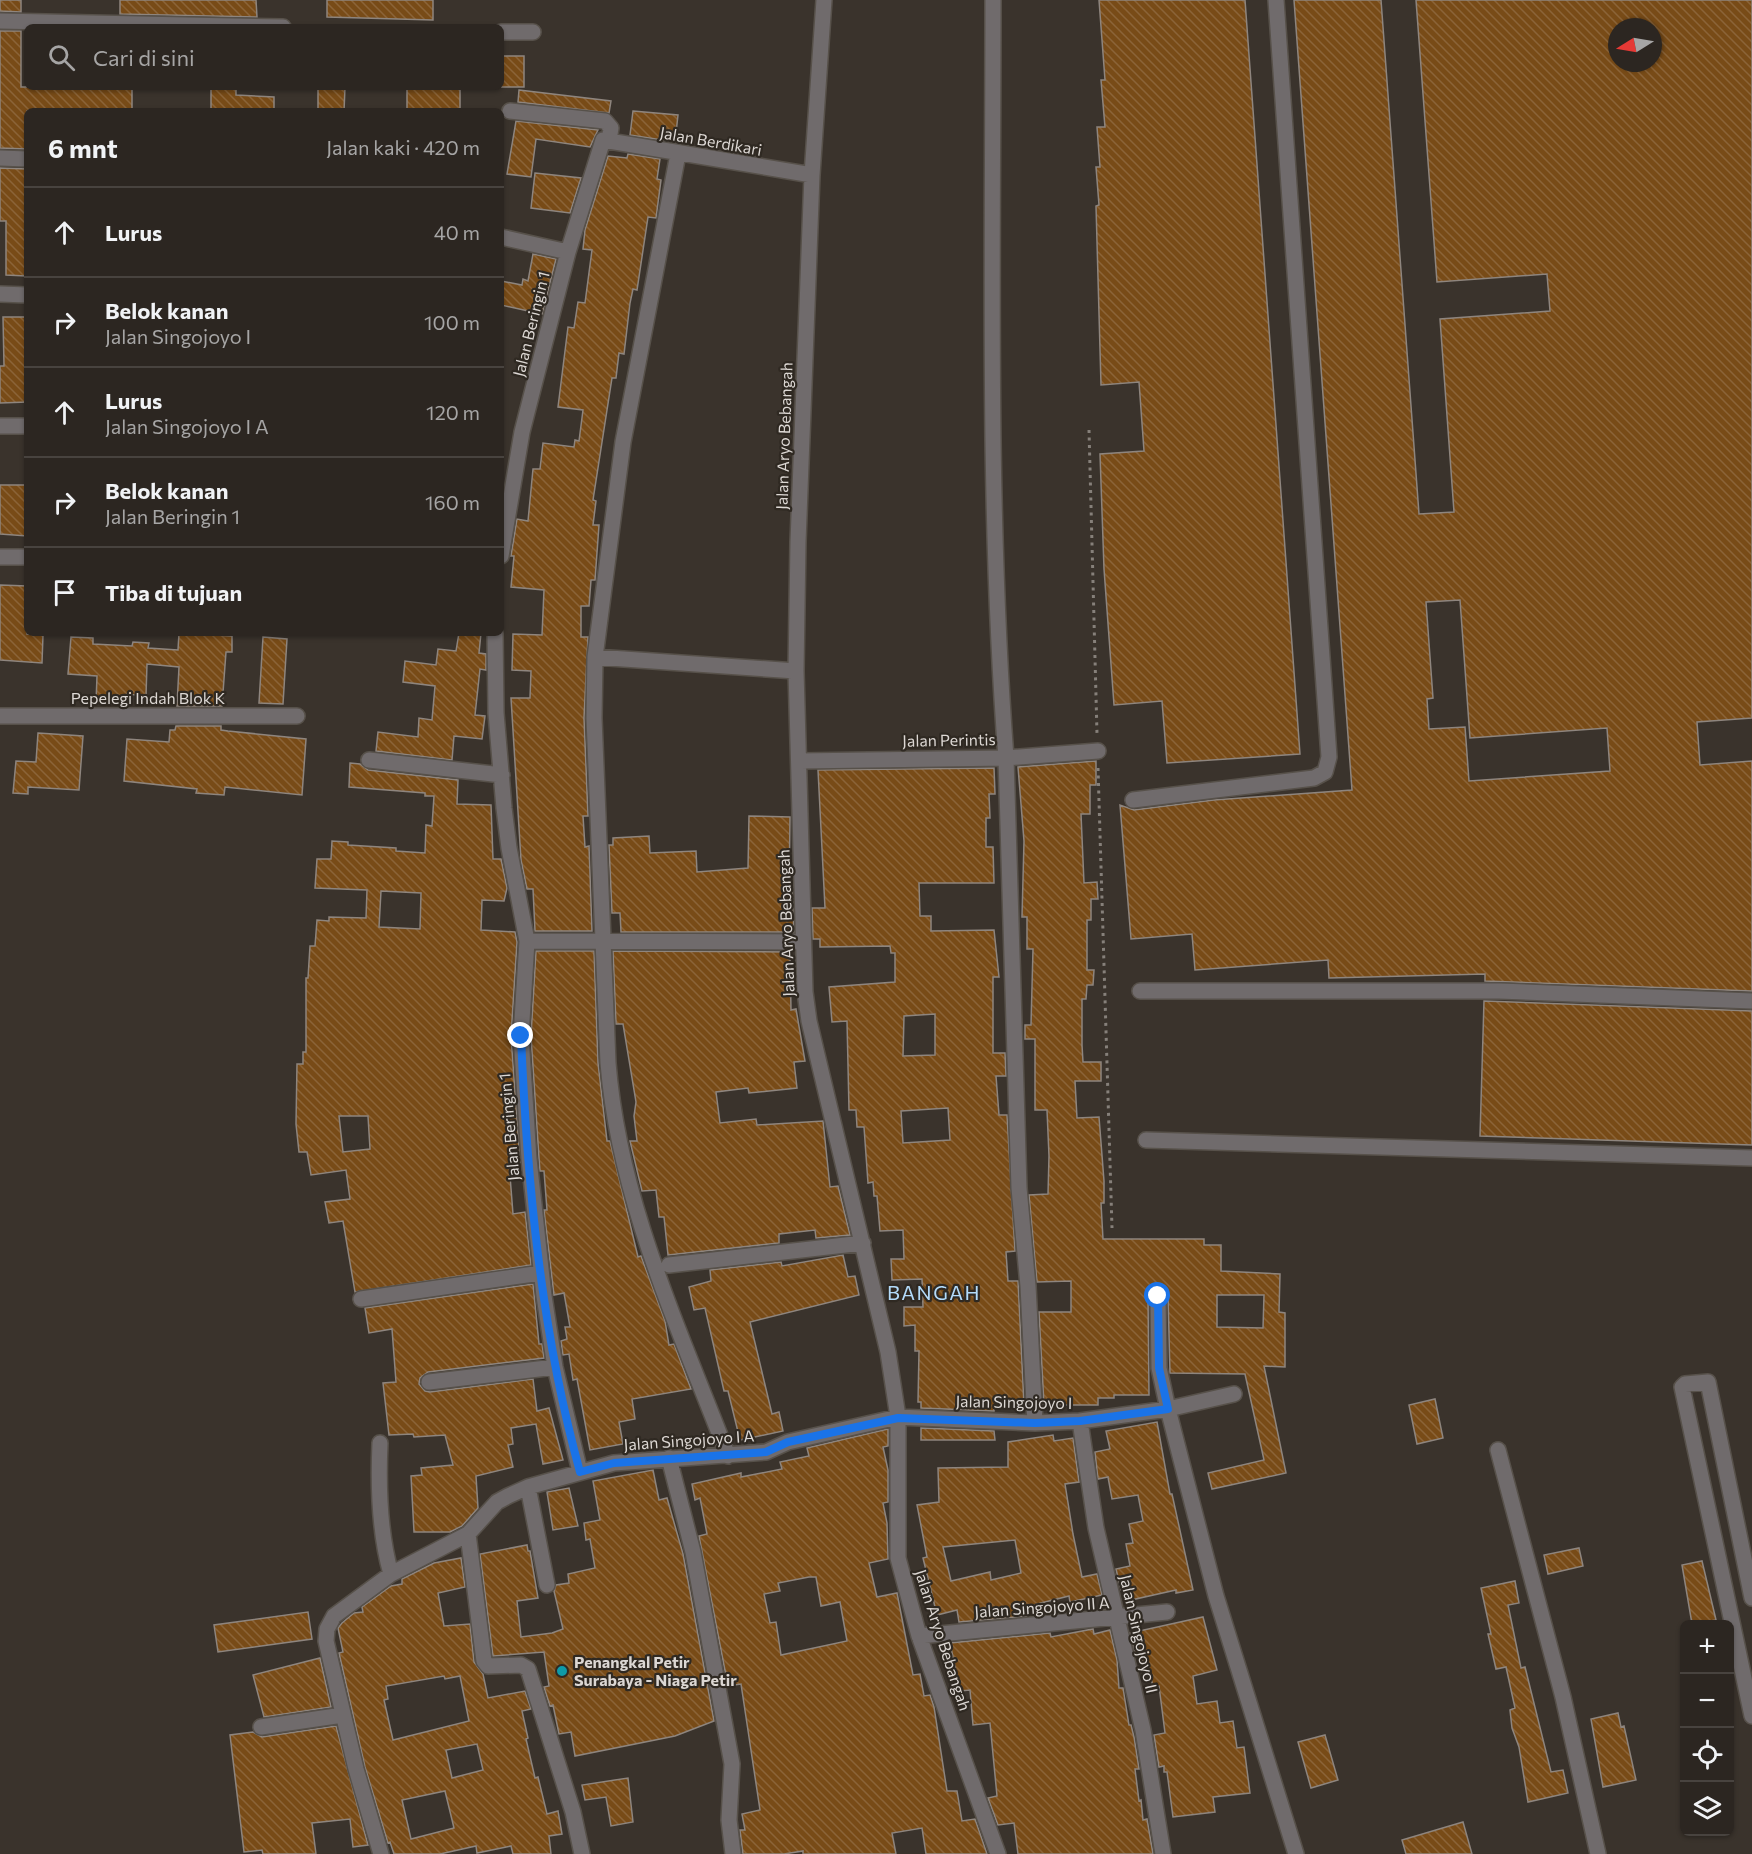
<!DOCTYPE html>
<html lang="id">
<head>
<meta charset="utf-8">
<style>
  :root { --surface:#2c2621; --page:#342e2a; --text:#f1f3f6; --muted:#a6a5a5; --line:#48433f }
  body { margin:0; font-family:Commissioner,sans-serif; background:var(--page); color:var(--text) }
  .controls { position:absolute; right:18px; bottom:18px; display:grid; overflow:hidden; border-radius:9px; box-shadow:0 2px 4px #0004 }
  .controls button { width:54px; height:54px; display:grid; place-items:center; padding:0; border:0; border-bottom:2px solid var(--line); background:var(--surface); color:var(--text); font:30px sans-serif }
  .compass { position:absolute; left:1608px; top:18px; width:54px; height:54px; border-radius:50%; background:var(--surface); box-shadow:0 2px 4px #0004; rotate:259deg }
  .stop { position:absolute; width:18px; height:18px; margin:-14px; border:4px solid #1a73e8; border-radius:50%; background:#fff }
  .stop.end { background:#1a73e8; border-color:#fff; box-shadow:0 2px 6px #0008 }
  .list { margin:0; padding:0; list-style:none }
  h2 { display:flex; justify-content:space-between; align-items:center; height:78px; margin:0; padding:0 24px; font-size:26px }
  h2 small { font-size:20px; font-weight:400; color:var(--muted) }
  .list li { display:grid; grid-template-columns:39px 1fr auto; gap:18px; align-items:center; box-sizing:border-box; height:90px; padding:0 24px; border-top:2px solid var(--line) }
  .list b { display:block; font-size:22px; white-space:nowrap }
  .list p { margin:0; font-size:20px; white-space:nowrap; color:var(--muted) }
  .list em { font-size:20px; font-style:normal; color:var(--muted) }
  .icon { flex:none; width:33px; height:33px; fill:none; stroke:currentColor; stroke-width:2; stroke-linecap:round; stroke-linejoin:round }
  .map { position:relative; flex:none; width:1752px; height:1854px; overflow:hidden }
  .search { position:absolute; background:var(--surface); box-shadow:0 2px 4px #0004; left:24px; top:24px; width:480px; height:66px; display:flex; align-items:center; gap:15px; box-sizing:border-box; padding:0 21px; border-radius:9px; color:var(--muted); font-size:22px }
  .panel { position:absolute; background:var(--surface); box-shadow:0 2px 4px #0004; left:24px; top:108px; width:480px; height:528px; border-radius:9px }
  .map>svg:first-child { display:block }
</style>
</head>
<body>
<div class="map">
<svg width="1752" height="1854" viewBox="0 0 1752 1854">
  <defs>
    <pattern id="building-back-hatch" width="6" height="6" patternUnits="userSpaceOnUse" patternTransform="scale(1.5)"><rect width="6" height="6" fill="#784b17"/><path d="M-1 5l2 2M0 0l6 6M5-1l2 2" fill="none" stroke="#8b6438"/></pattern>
  </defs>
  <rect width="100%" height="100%" fill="#3a332c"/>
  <path fill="url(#building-back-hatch)" stroke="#8e857e" stroke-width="1.5" fill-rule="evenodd" d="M0 0H21V12L0 11Z
    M120 0H256L257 17 120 14Z
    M327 0H433V20L327 17Z
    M1099 0H1245L1300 754 1167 763 1162 701 1114 705 1104 569 1100 454 1144 451 1139 382 1101 385 1096 206 1099 205 1096 167H1100L1097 127H1105L1101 80H1105Z
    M1294 0H1381L1419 514 1454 512 1440 319 1550 311 1547 274 1437 282 1416 0H1752V718L1697 722 1700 765 1752 761V991L1485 981V974L1329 978 1328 960 1195 970 1192 934 1131 939 1120 805 1134 810 1214 800 1352 790ZM1617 27H1653V63H1617ZM1460 600 1470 738 1607 728 1610 771 1469 781 1465 727 1429 729 1427 699 1433 698 1426 602Z
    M0 31H21V87H132V111H27V149L0 148Z
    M501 56H524V87H501Z
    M211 87H236V95L274 97V111H211Z
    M318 87H345L344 111H318Z
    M407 87H460V111H407Z
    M519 90 611 101 609 113 518 102Z
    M633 111 678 115 675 142 630 135Z
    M516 121 598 130 597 132 590 147 536 139 531 177 507 174Z
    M628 154 660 159 657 179 661 180 656 218 648 217 637 290 633 289 630 303 624 354 619 353 616 378H612L593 500 596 501 593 525H599L595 580H591L589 606H581V637H588L584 718 588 816H583L585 847 589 846 592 931H535L533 889H527L521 860 511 698H530L531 671 512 670 513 634 542 635 544 590 511 587 514 556H511L517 519 528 521 533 469H540L543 443 574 447 575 440 579 441 583 410 558 407 568 327 574 328 578 302 585 303 592 250 583 249 585 230 608 156 627 158Z
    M0 168 27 169 26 276 6 275V221H0Z
    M535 173 581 178 570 213 531 208Z
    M533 254 556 259 542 314 501 305V281L522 285 523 279 528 281Z
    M3 317H27V402L0 403V366H4Z
    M0 485H27V536L0 534Z
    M0 585 27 586V634L43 635 42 663 0 660Z
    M179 633 232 636V652H226L222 706H177L179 667 147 664 146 696 127 694 126 705 96 703 97 676 68 674 71 637 93 638V644L132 646 133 642 149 643 148 648 178 650Z
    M459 633H481L479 653 486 654V670L480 669 475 715 485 716 482 739 454 736 452 760 376 751 378 732 418 737 419 718 432 720 435 686 403 682 405 661 436 665 438 649 456 651Z
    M263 637 287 639 283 704 259 703Z
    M176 726H221V730L228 731 306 739 302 795 225 787 224 795 196 793 197 789 124 781 127 739 169 742 170 730H175Z
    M38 733 83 736 79 790 28 787V794L13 793 16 761 36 762Z
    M1096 761V785H1090V814H1081L1084 883 1097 882 1098 899H1091V920H1087V970H1094L1093 985H1087L1086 999H1082V1045L1083 1062H1101V1081H1075L1077 1118 1099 1117 1104 1181V1203H1101L1103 1239H1204V1245H1221V1271L1280 1274 1279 1312 1285 1313V1367L1264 1366 1286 1473 1212 1489 1208 1473 1264 1460 1245 1374 1170 1373 1168 1296 1162 1287 1153 1288 1148 1296 1149 1395H1114V1398H1098V1405H1044L1039 1312H1071V1281L1037 1282 1029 1195 1048 1194 1049 1156 1047 1110H1035V1039H1025V1025H1031L1033 949H1027V917H1022L1024 841 1018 767ZM1217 1295H1264L1263 1328 1217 1327Z
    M350 763 360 764 368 770 458 780 457 804 491 805 493 859H501L507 888 504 901 482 900 481 930 515 932 517 942 511 1036 520 1162 509 1163 513 1214 525 1212 531 1265 355 1292 343 1221 329 1223 325 1202 350 1199 346 1170 311 1175 307 1152H299L296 1124 297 1064H303V1052H306V978H308L310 946H315L317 920 329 921V917L366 918 367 890 315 888 317 859H331L332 841 348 842V845L396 848V851L425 853 426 825 432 826 434 796H425V793L349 787ZM381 891 421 893 420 929 379 927ZM339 1116H368L370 1149 343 1152Z
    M994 768 995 794H989L990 818H986V847H993L994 883H919L920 916H931V931L994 930 999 977H993V1053H1005L1006 1076H996L999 1115H1007L1015 1251 1006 1252 1008 1281H1018L1024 1405H994V1411L921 1408V1402H918L919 1351H915V1325L904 1326V1307H923L922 1279 892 1280 891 1259H904L903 1230 880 1231 877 1196H874L873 1182 868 1183 864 1127H857L856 1110H849L847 1021 832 1022 829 987 895 982V953H891L890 946 820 947V939H813L812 908H825L818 770ZM935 1014V1055L903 1056 904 1016ZM948 1108 950 1140 903 1143 901 1111Z
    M749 816 790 817 789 891H792L794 932H621L620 913H612L609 845H613V838L649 836 650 853 696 851 697 872 748 868Z
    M536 951H594L598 1063 607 1141H610L638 1257 641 1256 665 1321 669 1345 674 1344 691 1389 632 1399 635 1419 619 1422 623 1444 590 1450 577 1379 573 1380 569 1354 563 1355 561 1341 567 1339 565 1327H570L564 1293 554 1295 544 1210H547L544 1171H540L539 1158 531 1036Z
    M613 951 790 952 791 1010 796 1009 805 1061 794 1062 797 1088 749 1093 748 1088 716 1092 720 1123 756 1119 757 1125 823 1121 830 1187 838 1186 850 1235 816 1238 815 1230 779 1234V1243L668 1255 664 1217H659L656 1190 642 1191 630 1141H637L634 1116 636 1102 623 1024H616Z
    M1484 1001 1752 1011V1145L1480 1136Z
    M843 1255 848 1277 855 1276 859 1295 750 1322 772 1414 779 1412 783 1431 740 1440 728 1391H724L705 1308 694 1310 689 1287 711 1281 710 1270 781 1262 782 1266Z
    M533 1284 539 1344H542L544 1358 428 1372 420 1378 419 1384 425 1391 430 1392 533 1379 537 1411 549 1408 563 1460 543 1464 536 1424 511 1428 513 1444 508 1445 513 1467 476 1476 478 1508 462 1526 450 1532H414L411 1476 422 1475 421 1468 453 1465 445 1435 414 1437 413 1434 389 1435 383 1383 396 1382 392 1329 369 1333 365 1308Z
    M1435 1399 1443 1438 1417 1444 1409 1405Z
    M1157 1422 1170 1494H1172L1193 1590 1176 1593V1590L1131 1600 1129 1589 1121 1590 1116 1569 1130 1566 1126 1544 1133 1543 1129 1524 1143 1521 1138 1495 1112 1499 1108 1477 1098 1479 1095 1452 1110 1449 1106 1431Z
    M921 1428 994 1431 995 1440H921Z
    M888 1429V1446L883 1447 888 1470V1502L883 1503 887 1523 888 1559 869 1563 877 1597 897 1593 913 1675 920 1674 924 1696 930 1695 934 1707 947 1791H957L962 1821 975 1819 987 1854H926L922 1828 892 1833 896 1854H803V1851L784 1854H743L740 1830H745L742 1814 760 1810 741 1684 728 1686 699 1536 707 1534 700 1498 695 1500 692 1484 741 1473V1477L782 1469 780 1462 809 1456 807 1448ZM809 1577H816L821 1606 840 1602 847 1641 781 1655 776 1622 770 1623 764 1594 780 1591 778 1583Z
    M1053 1435 1054 1441 1073 1438 1079 1482 1065 1484 1073 1534 1082 1577 1097 1574 1102 1595 1070 1602 1069 1596 1041 1603 1025 1608 1027 1616 959 1622 957 1610 937 1615 923 1558 927 1557 917 1505 939 1502 938 1468 1008 1467V1442ZM1015 1540 1021 1573 991 1580 990 1572 951 1581 943 1547Z
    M653 1470 659 1500 667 1498 683 1554 714 1721 675 1736 575 1756 571 1732 559 1734 553 1705 550 1706 544 1687 549 1686 544 1652 493 1656 480 1554 527 1545 528 1551H530L538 1598 517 1601 521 1637 552 1633 563 1629 554 1591 556 1585 569 1583 568 1574 595 1568 590 1539 586 1540 584 1523 600 1520 593 1481Z
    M569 1488 578 1526 553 1530 547 1492Z
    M1579 1548 1583 1566 1548 1574 1544 1555Z
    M461 1558 465 1587 438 1593 444 1626 470 1624 474 1662 483 1674 488 1698 525 1691 531 1709 522 1711 528 1738 526 1739 535 1778 538 1777 547 1814 558 1811 562 1834 549 1836 551 1854H513L511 1846 477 1853 476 1846 440 1854H394L390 1842 388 1843 365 1767 339 1653 343 1652 338 1628 342 1623 354 1613 363 1612 362 1607 391 1586 402 1584V1579L434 1563ZM444 1676 445 1679 460 1676 469 1721 393 1740 384 1700 388 1699 386 1686ZM477 1744 483 1770 452 1778 446 1750ZM445 1791 454 1828 411 1839 402 1800Z
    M1702 1561 1716 1620 1692 1624 1682 1565Z
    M1515 1581 1519 1603 1508 1605 1521 1668 1525 1667 1551 1772 1563 1770 1568 1793 1528 1802 1519 1747 1512 1728 1510 1710 1515 1708 1506 1667 1496 1669 1488 1634H1491L1481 1588Z
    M308 1612 312 1639 218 1652 214 1625Z
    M1203 1617 1217 1670 1193 1676 1197 1704 1217 1701 1220 1723 1233 1721 1237 1748 1244 1747 1250 1793 1213 1797 1215 1812 1173 1817 1167 1772H1164V1766L1159 1767 1154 1735 1165 1733 1159 1686 1153 1687 1148 1664 1144 1665 1141 1655 1136 1656 1130 1633Z
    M1093 1629 1094 1634 1110 1630 1117 1660 1119 1688H1123L1129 1725H1131L1134 1737 1139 1769H1135L1139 1801 1141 1800 1143 1820 1147 1819 1153 1854H1018L1014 1823 998 1825 988 1798 997 1796 990 1723 973 1725 970 1690 960 1691 950 1643 1050 1633 1051 1637Z
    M320 1658 331 1707 264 1717 253 1675Z
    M1618 1713 1621 1727 1624 1726 1636 1780 1603 1787 1591 1719Z
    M336 1726 368 1845 353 1847 350 1819 312 1823 316 1854H263L262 1850 244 1852 230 1735 253 1732 262 1737Z
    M1325 1735 1338 1780 1311 1788 1298 1742Z
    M628 1778 633 1822 611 1826 606 1797 585 1800 582 1785Z
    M1463 1822 1472 1854H1406L1402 1840Z"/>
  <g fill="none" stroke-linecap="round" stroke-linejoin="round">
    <g stroke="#57514a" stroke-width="18">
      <path id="minor" d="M824 0 812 175 798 542 796 671 805 992 809 1021 888 1352 898 1417V1558L919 1636 998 1854
        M993 0C993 252 987 506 1006 758L1019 1188 1028 1286 1035 1423
        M0 21 283 27
        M501 32H533
        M510 111 605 121 611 128 609 140
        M678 154 623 442 595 657 594 718 608 1063C619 1201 679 1328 728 1456
        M0 158 27 159
        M501 237 568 252
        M0 294 27 295
        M0 426H27
        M501 556 522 432 568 252 603 140 812 175
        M0 557H27
        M495 633 496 713 504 808 509 848 527 941 521 1036 529 1159 544 1296 555 1367 580 1472
        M595 657 796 671
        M0 716H297
        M369 760 502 775
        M800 761 1006 758 1098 751
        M1133 800 1314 778 1325 772 1329 757 1276 0
        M527 941 802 942
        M1140 991H1499L1752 1001
        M1146 1140 1752 1158
        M669 1265 863 1243
        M1158 1296 1159 1368 1168 1409 1216 1596 1296 1854
        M361 1299 541 1273
        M429 1382 555 1367
        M1080 1421 1096 1528 1143 1730 1163 1854
        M380 1443C378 1487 379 1532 391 1574
        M1498 1450 1563 1697 1598 1854
        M669 1458 693 1552 732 1764 729 1820 733 1854
        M528 1487 547 1585
        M468 1534 484 1661 488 1666 521 1665 528 1669 573 1812 582 1854
        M1752 1598 1708 1382 1685 1384 1682 1387 1752 1716
        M919 1636 1167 1612
        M261 1727 343 1715
        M381 1854 356 1769 326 1641 327 1629 334 1616 391 1574 468 1534 497 1502 508 1496 528 1487 614 1463 766 1452 788 1442 898 1417 1035 1423 1080 1421 1168 1409 1234 1394"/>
    </g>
    <path stroke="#86807a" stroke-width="3" stroke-dasharray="3 4.5" stroke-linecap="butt" d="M1089 430 1097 734
      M1098 768 1112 1228"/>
    <use href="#minor" stroke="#706b6c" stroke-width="15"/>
  </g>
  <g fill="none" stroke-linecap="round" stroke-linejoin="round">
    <path stroke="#1a73e8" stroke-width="8" d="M521 1036C527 1182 541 1331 580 1472L614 1463 766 1452 788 1442 898 1418 1035 1423 1080 1421 1168 1409 1159 1368 1158 1296"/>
  </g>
  <circle fill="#0f9aa8" stroke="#2f2922" stroke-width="2" cx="562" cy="1671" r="6"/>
  <g text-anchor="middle" stroke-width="4.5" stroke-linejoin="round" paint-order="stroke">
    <g font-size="16" fill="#dcd7d3" stroke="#2f2922">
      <text transform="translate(711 141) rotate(10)" y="6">Jalan Berdikari</text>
      <text transform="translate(531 324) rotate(-76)" y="6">Jalan Beringin 1</text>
      <text transform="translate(784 436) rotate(-88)" y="6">Jalan Aryo Bebangah</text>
      <text x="148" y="704">Pepelegi Indah Blok K</text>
      <text transform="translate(949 740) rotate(-1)" y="6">Jalan Perintis</text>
      <text transform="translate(786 923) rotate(-92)" y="6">Jalan Aryo Bebangah</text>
      <text transform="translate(509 1127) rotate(-95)" y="6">Jalan Beringin 1</text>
      <text transform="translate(1014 1402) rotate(1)" y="6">Jalan Singojoyo I</text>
      <text transform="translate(689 1440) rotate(-4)" y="6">Jalan Singojoyo I A</text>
      <text transform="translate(1042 1607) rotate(-4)" y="6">Jalan Singojoyo II A</text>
      <text transform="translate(1139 1634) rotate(77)" y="6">Jalan Singojoyo II</text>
      <text transform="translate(943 1640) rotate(72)" y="6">Jalan Aryo Bebangah</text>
    </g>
    <g font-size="16" font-weight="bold" fill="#dcd7d3" stroke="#2f2922" text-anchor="start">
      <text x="574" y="1668">Penangkal Petir<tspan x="574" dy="18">Surabaya - Niaga Petir</tspan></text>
    </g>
    <g font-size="20" letter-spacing="1.5" fill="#b3dbfa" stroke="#2f2922">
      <text x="934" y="1300">BANGAH</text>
    </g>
  </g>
</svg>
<div class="controls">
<button>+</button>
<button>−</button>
<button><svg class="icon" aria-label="locate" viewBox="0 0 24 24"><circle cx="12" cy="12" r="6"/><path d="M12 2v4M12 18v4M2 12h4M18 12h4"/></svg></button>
<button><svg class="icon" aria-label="layers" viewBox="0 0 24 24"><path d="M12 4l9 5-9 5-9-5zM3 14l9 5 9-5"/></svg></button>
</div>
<svg class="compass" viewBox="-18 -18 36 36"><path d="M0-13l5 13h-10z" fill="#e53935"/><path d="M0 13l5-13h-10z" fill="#a6a5a5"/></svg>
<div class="stop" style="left:1158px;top:1296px"></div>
<div class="stop end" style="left:521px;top:1036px"></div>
<div class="search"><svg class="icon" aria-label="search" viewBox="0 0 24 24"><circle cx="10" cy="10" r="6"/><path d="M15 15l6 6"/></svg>Cari di sini</div>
<section class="panel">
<h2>6 mnt<small>Jalan kaki · 420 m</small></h2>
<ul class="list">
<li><svg class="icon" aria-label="ahead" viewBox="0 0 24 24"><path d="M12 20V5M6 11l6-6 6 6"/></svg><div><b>Lurus</b></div><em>40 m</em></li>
<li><svg class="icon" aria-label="right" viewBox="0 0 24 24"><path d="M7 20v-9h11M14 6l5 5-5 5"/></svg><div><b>Belok kanan</b><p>Jalan Singojoyo I</p></div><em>100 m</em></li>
<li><svg class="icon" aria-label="ahead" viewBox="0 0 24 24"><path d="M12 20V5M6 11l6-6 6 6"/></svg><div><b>Lurus</b><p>Jalan Singojoyo I A</p></div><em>120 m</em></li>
<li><svg class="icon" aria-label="right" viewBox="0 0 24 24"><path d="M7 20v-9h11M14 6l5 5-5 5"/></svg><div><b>Belok kanan</b><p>Jalan Beringin 1</p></div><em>160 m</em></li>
<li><svg class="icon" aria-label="arrive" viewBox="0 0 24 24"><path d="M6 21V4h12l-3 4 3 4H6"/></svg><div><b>Tiba di tujuan</b></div></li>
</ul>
</section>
</div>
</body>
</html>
